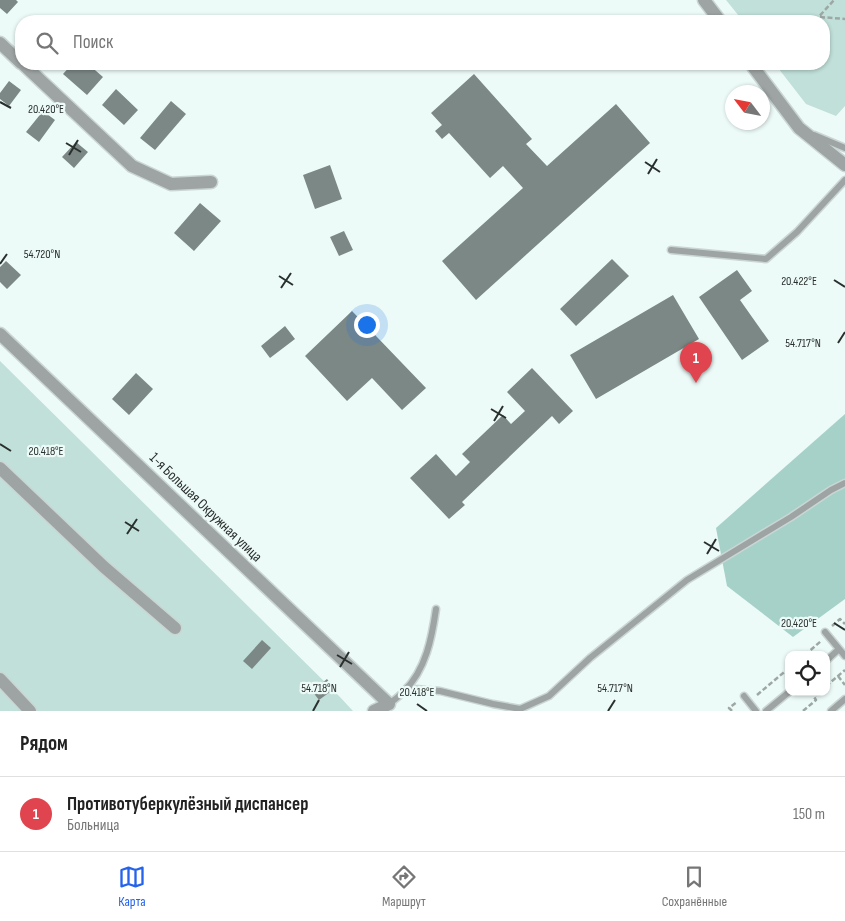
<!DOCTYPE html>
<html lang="ru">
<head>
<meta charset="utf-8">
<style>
  :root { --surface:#fff; --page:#f2f2f2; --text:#222; --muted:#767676; --line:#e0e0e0; --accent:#2563eb }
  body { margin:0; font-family:"Sofia Sans Condensed",sans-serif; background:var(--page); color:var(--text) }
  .controls { position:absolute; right:15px; bottom:15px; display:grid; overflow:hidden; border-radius:10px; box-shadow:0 1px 4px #0004 }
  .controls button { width:45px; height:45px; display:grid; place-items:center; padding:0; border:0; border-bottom:1px solid var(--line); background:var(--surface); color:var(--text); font:25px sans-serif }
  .compass { position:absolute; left:725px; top:85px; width:45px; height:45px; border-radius:50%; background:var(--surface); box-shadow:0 1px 4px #0004; rotate:302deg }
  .you { position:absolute; left:366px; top:324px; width:18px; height:18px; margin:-12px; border:4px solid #fff; border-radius:50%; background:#1a73e8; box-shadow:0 0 0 8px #1a73e833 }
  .badge { display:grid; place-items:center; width:32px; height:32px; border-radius:50%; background:var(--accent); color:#fff; font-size:16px; font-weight:700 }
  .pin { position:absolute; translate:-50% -41px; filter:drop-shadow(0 1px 2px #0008) }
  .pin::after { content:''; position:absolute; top:26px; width:18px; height:15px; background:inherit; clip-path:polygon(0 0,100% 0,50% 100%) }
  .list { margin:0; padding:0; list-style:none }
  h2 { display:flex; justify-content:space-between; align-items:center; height:65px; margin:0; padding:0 20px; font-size:21px }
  h2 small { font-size:16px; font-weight:400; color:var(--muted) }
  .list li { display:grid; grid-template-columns:32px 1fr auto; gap:15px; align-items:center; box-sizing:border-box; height:75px; padding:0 20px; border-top:1px solid var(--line) }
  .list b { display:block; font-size:19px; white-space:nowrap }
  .list p { margin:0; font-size:16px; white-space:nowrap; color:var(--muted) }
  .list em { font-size:16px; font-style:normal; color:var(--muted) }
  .icon { flex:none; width:28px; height:28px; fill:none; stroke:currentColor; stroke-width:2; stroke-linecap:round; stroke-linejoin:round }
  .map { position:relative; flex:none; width:845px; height:711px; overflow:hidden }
  .search { position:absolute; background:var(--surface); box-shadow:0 1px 4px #0004; left:15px; right:15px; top:15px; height:55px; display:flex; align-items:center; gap:12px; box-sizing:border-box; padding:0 18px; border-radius:20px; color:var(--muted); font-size:19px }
  .sheet { height:140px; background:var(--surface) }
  nav { display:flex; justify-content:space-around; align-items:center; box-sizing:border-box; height:70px; border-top:1px solid var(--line); background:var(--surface); font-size:14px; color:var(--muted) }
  nav a { display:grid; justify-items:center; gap:2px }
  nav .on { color:var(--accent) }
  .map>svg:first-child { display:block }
</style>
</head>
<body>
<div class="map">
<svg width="845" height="711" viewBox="0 0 845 711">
  <rect width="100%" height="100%" fill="#edfbf8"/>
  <path fill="#c1e0d9" d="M726 0H845V106L836 116 806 104 775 64H824V21H743Z
    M0 361 340 697 353 711H0Z"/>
  <path fill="#a6d1c8" d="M845 414V599L793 637 727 586 716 528Z"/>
  <path fill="#7c8885" d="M0 0H16L18 2 7 14 0 8Z
    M72 64H88L103 77 87 95 63 74Z
    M474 74 532 139 526 144 547 166 616 104 650 143 476 300 442 261 523 188 503 166 490 178 449 133 442 139 435 131 442 125 431 113Z
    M9 81 21 90 9 106 0 99V93Z
    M116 89 138 110 124 125 102 105Z
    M171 101 186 114 155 150 140 138Z
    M43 111 55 120 39 142 26 132Z
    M76 142 88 152 74 168 62 157Z
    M330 165 342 199 315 209 303 175Z
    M200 203 221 221 194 251 174 233Z
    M344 231 353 250 339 256 330 237Z
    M612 259 629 276 576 326 560 309Z
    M6 261 21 275 7 289 0 282V267Z
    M737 270 752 291 740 300 769 341 742 360 699 297Z
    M673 295 699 339 596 399 570 355Z
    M352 311 426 388 402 410 372 378 347 401 305 356Z
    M285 326 295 339 270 358 261 346Z
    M532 368 573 411 559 424 552 416 462 502 465 505 449 519 410 478 436 454 456 476 470 462 462 454 503 415 511 424 525 411 507 392Z
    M136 373 153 389 129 415 112 399Z
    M262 640 271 648 252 669 243 661Z
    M327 679 334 689 319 700 312 691Z"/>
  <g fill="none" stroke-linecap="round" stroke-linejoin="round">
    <g stroke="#cad6d4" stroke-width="9">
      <path id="lane" d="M814 135 845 148
        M671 250 766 259 797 232 845 180
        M825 632 845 656
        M826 661 839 649
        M405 691 415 689 440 691 493 704 520 709 549 696 590 658 687 580 791 517 831 490 845 483
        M744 696 756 711
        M389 704C394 700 400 696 404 691 426 670 432 637 436 609
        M766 711 789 692
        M831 711 845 699"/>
    </g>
    <g stroke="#cad6d4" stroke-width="15">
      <path id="street" d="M704 0 720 21
        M0 43 21 63
        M23 64 132 166 171 184 211 182
        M751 64 799 128 845 165
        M0 334 389 704 374 711
        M0 468 104 567 175 628
        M0 679 30 711"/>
    </g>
    <path stroke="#9da8a5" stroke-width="2.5" stroke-dasharray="5 2.5" stroke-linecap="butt" d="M820 17 845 19
      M815 21 834 0
      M832 626 840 619 845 624
      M805 655 821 641
      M838 676 845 685
      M826 686 845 670
      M757 695 789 668
      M732 711 729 708 737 702
      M803 711 816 700 814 697 819 692"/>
    <use href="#lane" stroke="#9ea4a3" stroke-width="6"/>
    <use href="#street" stroke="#9ea4a3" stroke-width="12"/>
  </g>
  <path fill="none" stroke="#2a302e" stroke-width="2" d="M0 102 11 108M66 143 81 152M69 155 78 140M645 162 660 172M648 174 657 159M0 264 7 254M279 276 293 285M834 280 845 287M281 288 291 273M838 343 845 332M491 409 506 418M494 421 503 406M0 444 11 451M125 522 139 531M127 534 137 519M704 542 719 551M707 554 716 539M834 623 845 630M337 655 352 664M340 667 349 652M417 704 427 711M313 711 319 700M608 711 615 700"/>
  <g text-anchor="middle" stroke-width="4.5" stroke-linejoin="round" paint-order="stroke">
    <g font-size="15" fill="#2a302e" stroke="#edfbf8">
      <text transform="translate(206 507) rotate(44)" y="5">1-я Большая Окружная улица</text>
    </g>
  </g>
  <g font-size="12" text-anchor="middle" fill="#2a302e" stroke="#edfbf8" stroke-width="4.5" stroke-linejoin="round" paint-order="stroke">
    <text x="46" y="113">20.420°E</text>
    <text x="42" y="258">54.720°N</text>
    <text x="799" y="285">20.422°E</text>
    <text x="803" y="347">54.717°N</text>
    <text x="46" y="455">20.418°E</text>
    <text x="799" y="627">20.420°E</text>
    <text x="319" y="692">54.718°N</text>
    <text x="615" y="692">54.717°N</text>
    <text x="417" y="696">20.418°E</text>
  </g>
</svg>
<div class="controls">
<button><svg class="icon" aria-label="locate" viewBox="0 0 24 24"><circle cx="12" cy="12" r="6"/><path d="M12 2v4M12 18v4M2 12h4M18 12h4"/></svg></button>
</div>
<svg class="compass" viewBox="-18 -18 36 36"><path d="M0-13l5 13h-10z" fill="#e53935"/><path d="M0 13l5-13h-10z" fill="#767676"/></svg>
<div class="you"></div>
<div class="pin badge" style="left:696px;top:383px;background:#e0444e">1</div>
<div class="search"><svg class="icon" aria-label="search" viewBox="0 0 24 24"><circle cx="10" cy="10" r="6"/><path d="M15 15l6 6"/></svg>Поиск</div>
</div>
<section class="sheet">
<h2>Рядом<small></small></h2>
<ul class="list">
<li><span class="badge" style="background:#e0444e">1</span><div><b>Противотуберкулёзный диспансер</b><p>Больница</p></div><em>150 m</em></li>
</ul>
</section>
<nav>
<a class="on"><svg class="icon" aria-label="map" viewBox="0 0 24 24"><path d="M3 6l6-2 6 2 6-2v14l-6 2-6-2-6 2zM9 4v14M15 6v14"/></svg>Карта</a>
<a><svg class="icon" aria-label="directions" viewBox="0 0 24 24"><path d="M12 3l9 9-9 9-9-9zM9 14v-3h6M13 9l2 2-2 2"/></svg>Маршрут</a>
<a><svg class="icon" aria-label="saved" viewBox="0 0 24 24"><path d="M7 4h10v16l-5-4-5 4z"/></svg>Сохранённые</a>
</nav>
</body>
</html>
